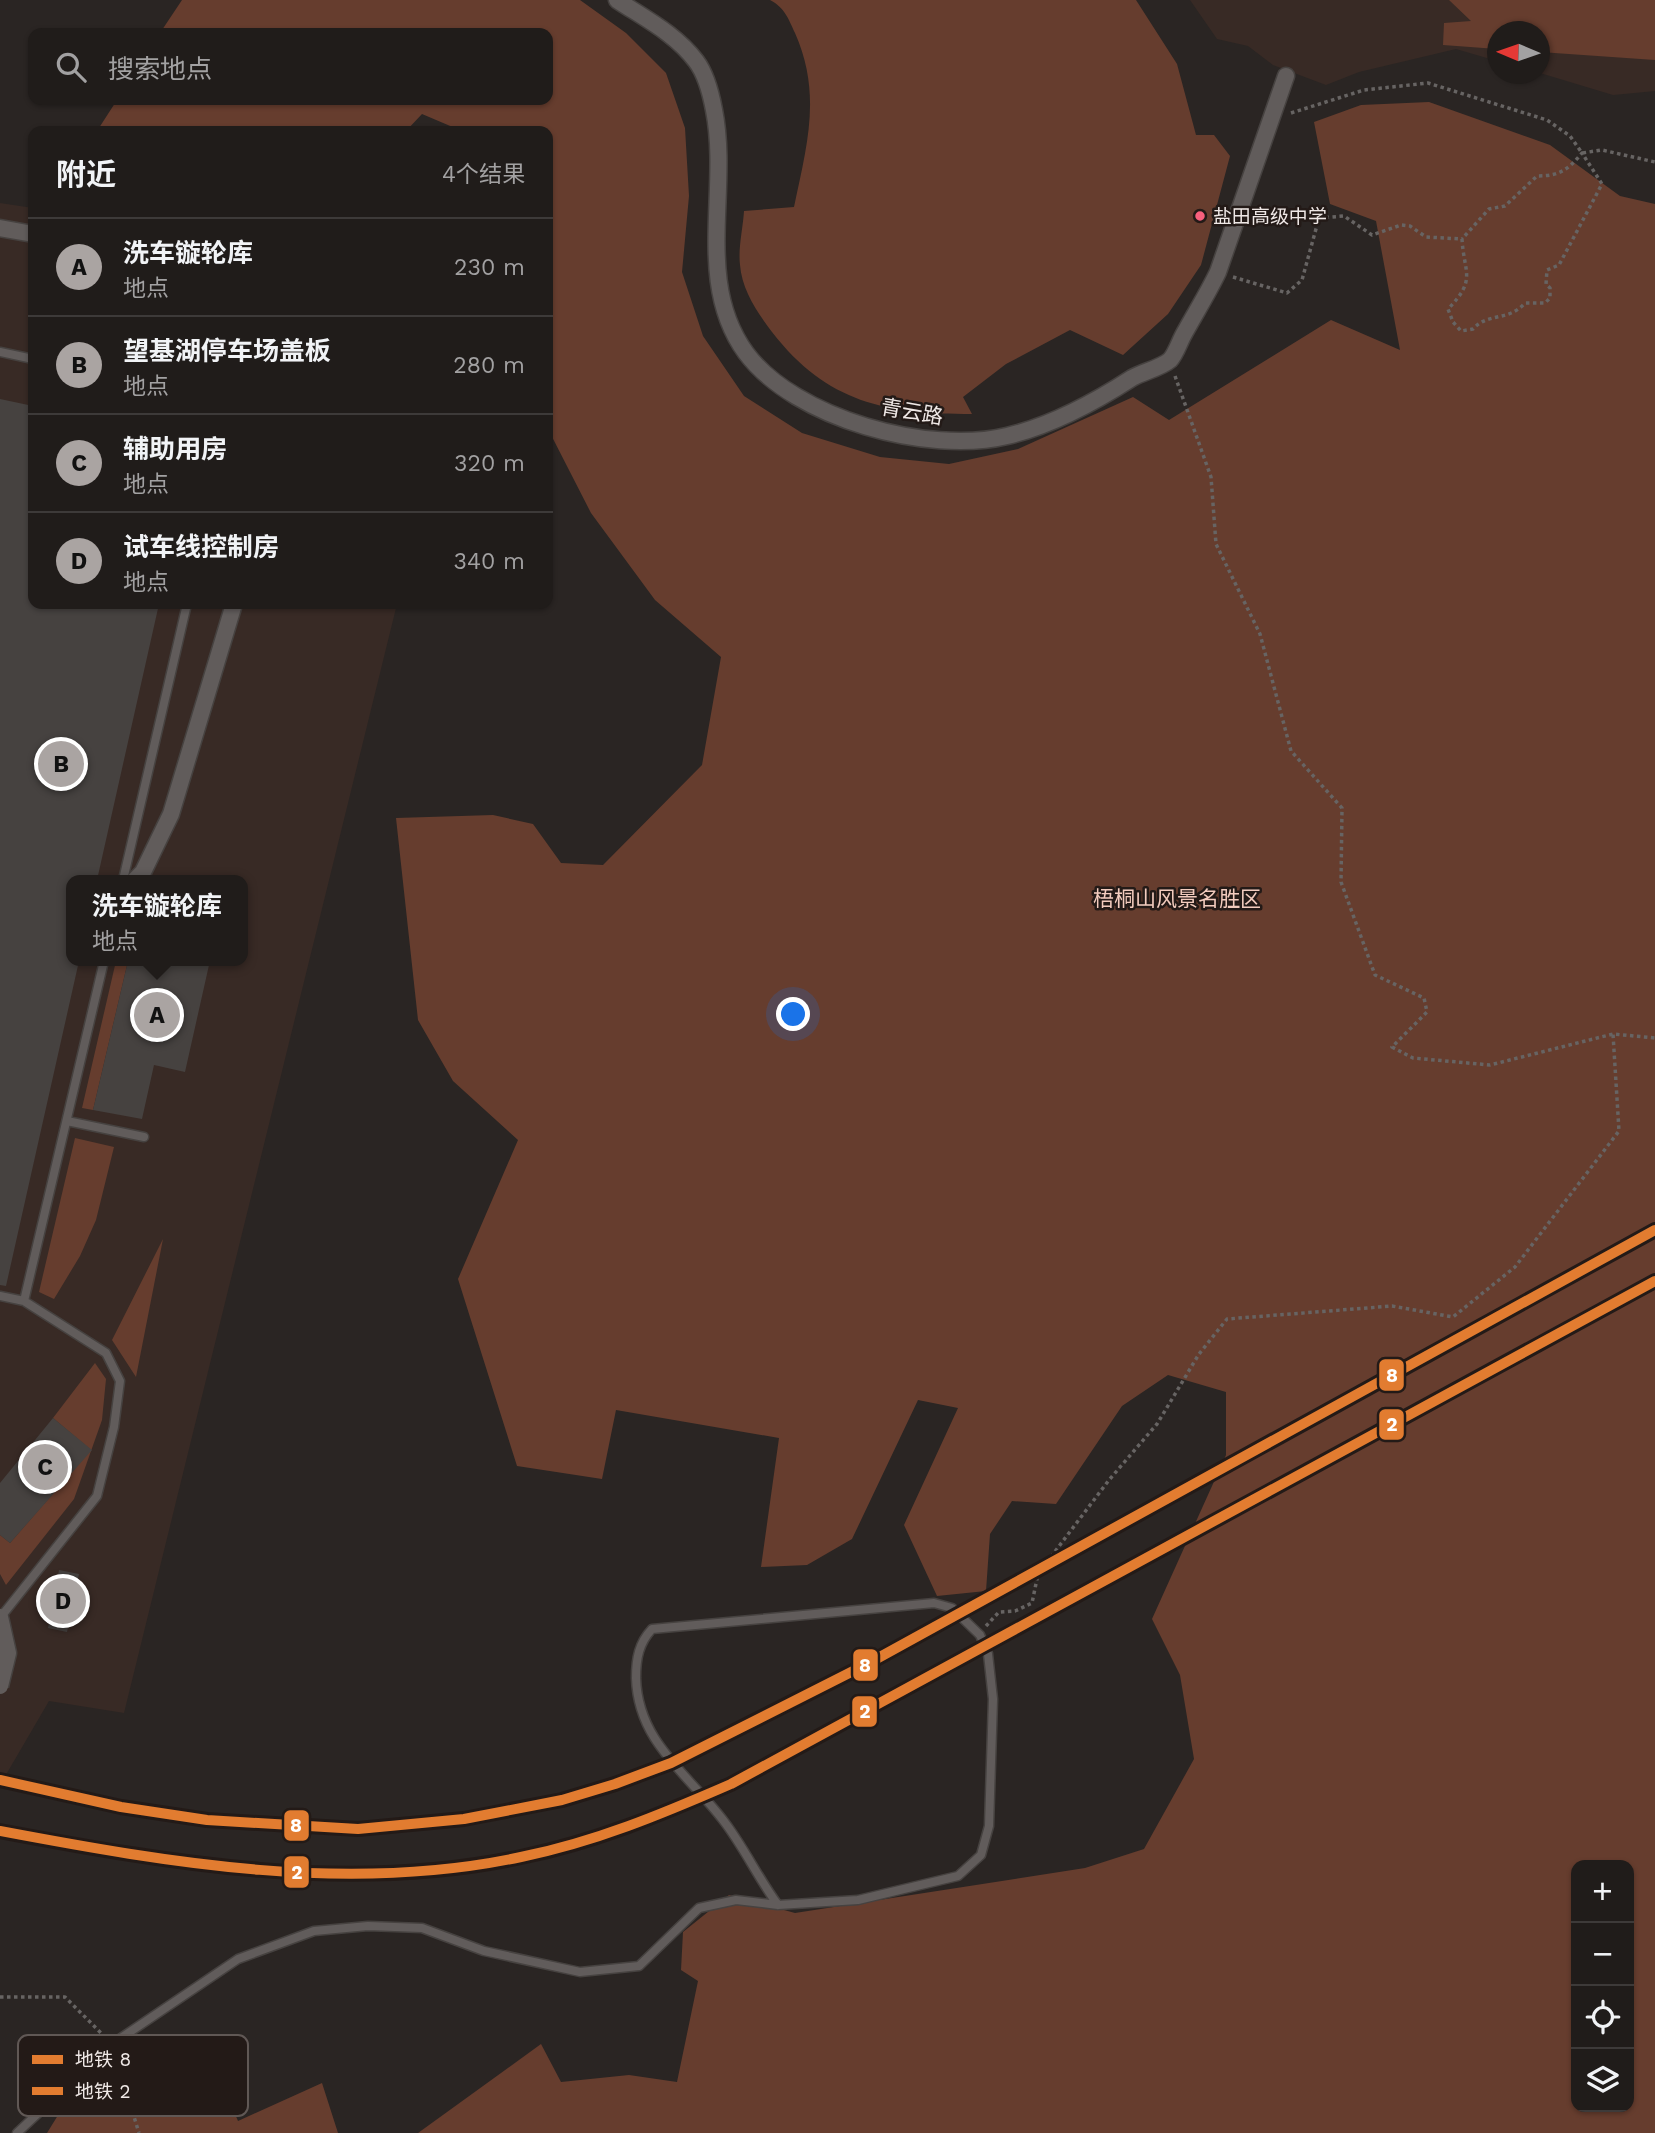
<!DOCTYPE html>
<html lang="zh">
<head>
<meta charset="utf-8">
<style>
  :root { --surface:#201c1a; --page:#282523; --text:#f1f3f6; --muted:#a2a1a2; --line:#3d3a39; --accent:#aaa4a2 }
  body { margin:0; font-family:"Work Sans","Noto Sans SC",sans-serif; background:var(--page); color:var(--text) }
  .controls { position:absolute; right:21px; bottom:21px; display:grid; overflow:hidden; border-radius:14px; box-shadow:0 2px 5px #0004 }
  .controls button { width:63px; height:63px; display:grid; place-items:center; padding:0; border:0; border-bottom:2px solid var(--line); background:var(--surface); color:var(--text); font:35px sans-serif }
  .compass { position:absolute; left:1487px; top:21px; width:63px; height:63px; border-radius:50%; background:var(--surface); box-shadow:0 2px 5px #0004; rotate:272deg }
  .you { position:absolute; left:794px; top:1015px; width:24px; height:24px; margin:-18px; border:5px solid #fff; border-radius:50%; background:#1a73e8; box-shadow:0 0 0 10px #1a73e833 }
  .badge { display:grid; place-items:center; width:46px; height:46px; border-radius:50%; background:var(--accent); color:#111; font-size:23px; font-weight:700 }
  .pin { position:absolute; translate:-50% -50%; border:4px solid #fff; box-shadow:0 2px 7px #0006 }
  .popup { position:absolute; left:66px; top:875px; width:182px; height:91px; box-sizing:border-box; display:grid; place-content:center; border-radius:14px; background:var(--surface); filter:drop-shadow(0 2px 5px #0005); font-size:23px; white-space:nowrap; color:var(--muted) }
  .popup b { font-size:26px; color:var(--text) }
  .popup::after { content:''; position:absolute; left:50%; top:100%; margin-left:-14px; border:14px solid transparent; border-top-color:var(--surface) }
  .list { margin:0; padding:0; list-style:none }
  h2 { display:flex; justify-content:space-between; align-items:center; height:91px; margin:0; padding:0 28px; font-size:30px }
  h2 small { font-size:23px; font-weight:400; color:var(--muted) }
  .list li { display:grid; grid-template-columns:46px 1fr auto; gap:21px; align-items:center; box-sizing:border-box; height:98px; padding:0 28px; border-top:2px solid var(--line) }
  .list b { display:block; font-size:26px; white-space:nowrap }
  .list p { margin:0; font-size:23px; white-space:nowrap; color:var(--muted) }
  .list em { font-size:23px; font-style:normal; color:var(--muted) }
  .icon { flex:none; width:38px; height:38px; fill:none; stroke:currentColor; stroke-width:2; stroke-linecap:round; stroke-linejoin:round }
  .map { position:relative; flex:none; width:1655px; height:2133px; overflow:hidden }
  .search { position:absolute; background:var(--surface); box-shadow:0 2px 5px #0004; left:28px; top:28px; width:525px; height:77px; display:flex; align-items:center; gap:18px; box-sizing:border-box; padding:0 24px; border-radius:14px; color:var(--muted); font-size:26px }
  .panel { position:absolute; background:var(--surface); box-shadow:0 2px 5px #0004; left:28px; top:126px; width:525px; height:483px; border-radius:14px }
  .map>svg:first-child { display:block }
</style>
</head>
<body>
<div class="map">
<svg width="1655" height="2133" viewBox="0 0 1655 2133">
  <rect width="100%" height="100%" fill="#2a2523"/>
  <path fill="#382a25" fill-rule="evenodd" d="M1190 0H1655V91L1613 95 1540 73V32H1498L1497 61 1456 49 1359 72 1326 85 1273 65 1248 46 1217 39Z
    M0 203 33 208V604H397L124 1713 49 1701 0 1785ZM71 880H243V961H71Z"/>
  <path fill="#663d2e" fill-rule="evenodd" d="M182 0H580L626 33 666 73 685 128 689 196 682 272 703 336 744 396 802 433 880 457 949 464 1018 449 1133 397 1169 420 1331 320 1400 350 1376 221 1330 204 1314 122 1361 105 1429 102 1550 145 1620 196 1655 204V2133H418L541 2044 561 2082 629 2075 677 2082 698 1981 681 1970 683 1932 729 1895 795 1913 1085 1868 1144 1849 1194 1759 1180 1675 1152 1619 1226 1455V1392L1168 1375 1122 1406 1056 1504 1012 1501 990 1534 986 1591 937 1596 904 1525 958 1408 918 1400 852 1539 807 1565 761 1567 779 1438 616 1410 602 1479 517 1466 458 1279 518 1140 453 1081 418 1020 396 818 493 815 533 824 561 863 603 865 702 765 721 657 655 600 591 513 548 429V131H462L422 114 406 131H97L117 100H548V33H160ZM1576 1865H1629V2107H1576Z
    M770 0H1136L1177 64 1196 135H1214L1230 156 1201 265 1168 314 1123 355 1070 330 1006 364 963 397 972 414C886 414 827 403 772 332 757 312 742 290 740 265 738 248 743 228 744 211L794 207C807 145 822 94 795 33 788 18 785 8 770 0Z
    M1449 0H1655V60L1540 52V32H1498L1497 49 1443 45 1444 23 1471 21Z
    M116 961H128L93 1110 82 1108Z
    M75 1138 114 1147 96 1220 80 1256 54 1299 39 1292Z
    M163 1239 136 1377 112 1340Z
    M95 1363 106 1379 102 1420 74 1499 6 1585 0 1574V1535L10 1543 91 1450 53 1418Z
    M140 2052 222 2084 238 2121 322 2083 338 2133H47L68 2099Z"/>
  <path fill="#464240" d="M0 399 33 406V604H159L97 880H71V961H79L6 1286 0 1285Z
    M128 961H185L209 965 185 1072 154 1065 142 1119 93 1110Z
    M53 1418 92 1450 10 1543 0 1535V1483Z
    M59 1570 79 1574 67 1632 48 1628Z"/>
  <g fill="none" stroke-linecap="round" stroke-linejoin="round">
    <g stroke="#464240" stroke-width="11">
      <path id="service" d="M0 352 33 359
        M123 880 187 604
        M67 1121 144 1137
        M0 1296 24 1301 104 961
        M0 1618 97 1496 114 1427 120 1381 106 1353 24 1301
        M17 2133 112 2044 238 1959 314 1931 368 1926 422 1928 484 1951 580 1972 639 1966 699 1908 736 1900 778 1905 858 1900 958 1876 981 1855 989 1826 993 1699 988 1654 980 1635 952 1608 934 1603 652 1629C639 1643 636 1658 636 1678 638 1742 687 1773 723 1820 744 1847 758 1878 778 1905"/>
    </g>
    <g stroke="#464240" stroke-width="19">
      <path id="minor" d="M617 0C644 18 676 34 696 61 706 74 711 94 714 110 730 190 694 282 746 353 795 419 929 455 1007 436 1050 426 1095 402 1132 378 1142 372 1161 368 1170 360 1176 354 1180 340 1185 332 1196 312 1208 293 1218 272L1286 76
        M0 228 33 234
        M135 880 143 872 171 814 234 604"/>
    </g>
    <path stroke="#676463" stroke-width="3.5" stroke-dasharray="3.5 3.5" stroke-linecap="butt" d="M1291 113 1364 90 1428 83 1547 120 1570 136 1582 153 1602 150 1655 162
      M1233 277 1287 293 1302 280 1319 218 1344 216 1372 235 1401 225 1410 226 1426 237 1462 239C1464 274 1477 279 1448 309L1453 322 1461 331 1473 329C1488 312 1508 322 1525 303H1545L1550 298V288L1546 284 1547 270 1559 265 1602 184 1582 153C1568 170 1559 176 1537 176L1505 206 1489 209 1462 239
      M1175 376 1211 477 1216 544 1260 634 1291 751 1342 808 1341 882 1375 975 1424 998 1427 1012 1392 1047 1413 1058 1490 1065 1613 1034 1655 1038
      M986 1626 999 1612 1015 1611 1032 1603 1038 1574 1109 1480 1157 1424 1199 1354 1227 1319 1392 1306 1453 1317 1515 1267 1619 1131 1613 1034
      M0 1997H65L104 2036
      M116 2058 139 2133"/>
    <use href="#service" stroke="#615c5b" stroke-width="8"/>
    <use href="#minor" stroke="#615c5b" stroke-width="16"/>
    <g stroke="#464240" stroke-width="19" stroke-linecap="butt">
      <path id="minor-bridge" d="M0 1617 8 1653 0 1686"/>
    </g>
    <use href="#minor-bridge" stroke="#615c5b" stroke-width="16"/>
    <g stroke="#231a17" stroke-width="16">
      <path id="metro-1" d="M0 1780 121 1807 207 1820 358 1829 464 1819 562 1800 615 1784 671 1763 869 1663 1655 1230"/>
    </g>
    <g stroke="#231a17" stroke-width="16">
      <path id="metro-2" d="M0 1831C170 1863 349 1894 521 1857 595 1842 662 1814 731 1784L1655 1281"/>
    </g>
    <use href="#metro-1" stroke="#e27c30" stroke-width="10"/>
    <use href="#metro-2" stroke="#e27c30" stroke-width="10"/>
  </g>
  <circle fill="#f8607d" stroke="#231a17" stroke-width="2.5" cx="1200" cy="216" r="6"/>
  <g text-anchor="middle" stroke-width="5" stroke-linejoin="round" paint-order="stroke">
    <g font-size="19" fill="#efe8e6" stroke="#231a17" text-anchor="start">
      <text x="1213" y="223">盐田高级中学</text>
    </g>
    <g font-size="21" fill="#efe8e6" stroke="#231a17">
      <text transform="translate(912 412) rotate(10)" y="7">青云路</text>
    </g>
    <g font-size="21" fill="#f3ccbe" stroke="#231a17">
      <text x="1177" y="906">梧桐山风景名胜区</text>
    </g>
  </g>
  <rect x="18" y="2035" width="230" height="81" rx="10" fill="#231a17" stroke="#605855" stroke-width="2"/>
  <rect x="32" y="2055" width="31" height="9" fill="#e27c30"/>
  <rect x="32" y="2087" width="31" height="8" fill="#e27c30"/>
  <g font-size="19" fill="#efe8e6">
    <text x="75" y="2066">地铁 8</text>
    <text x="75" y="2098">地铁 2</text>
  </g>
  <g stroke="#231a17" stroke-width="2.5">
    <rect x="1378" y="1358" width="27" height="34" rx="7" fill="#e27c30"/>
    <rect x="1378" y="1408" width="27" height="33" rx="7" fill="#e27c30"/>
    <rect x="852" y="1648" width="27" height="34" rx="7" fill="#e27c30"/>
    <rect x="851" y="1695" width="27" height="33" rx="7" fill="#e27c30"/>
    <rect x="283" y="1809" width="27" height="33" rx="7" fill="#e27c30"/>
    <rect x="283" y="1855" width="27" height="34" rx="7" fill="#e27c30"/>
  </g>
  <g font-size="19" text-anchor="middle" font-weight="bold" fill="#fff">
    <text x="1392" y="1382">8</text>
    <text x="1392" y="1431">2</text>
    <text x="865" y="1672">8</text>
    <text x="865" y="1718">2</text>
    <text x="296" y="1832">8</text>
    <text x="297" y="1879">2</text>
  </g>
</svg>
<div class="controls">
<button>+</button>
<button>−</button>
<button><svg class="icon" aria-label="locate" viewBox="0 0 24 24"><circle cx="12" cy="12" r="6"/><path d="M12 2v4M12 18v4M2 12h4M18 12h4"/></svg></button>
<button><svg class="icon" aria-label="layers" viewBox="0 0 24 24"><path d="M12 4l9 5-9 5-9-5zM3 14l9 5 9-5"/></svg></button>
</div>
<svg class="compass" viewBox="-18 -18 36 36"><path d="M0-13l5 13h-10z" fill="#e53935"/><path d="M0 13l5-13h-10z" fill="#a2a1a2"/></svg>
<div class="you"></div>
<div class="pin badge" style="left:157px;top:1015px">A</div>
<div class="popup"><b>洗车镟轮库</b>地点</div>
<div class="pin badge" style="left:61px;top:764px">B</div>
<div class="pin badge" style="left:45px;top:1467px">C</div>
<div class="pin badge" style="left:63px;top:1601px">D</div>
<div class="search"><svg class="icon" aria-label="search" viewBox="0 0 24 24"><circle cx="10" cy="10" r="6"/><path d="M15 15l6 6"/></svg>搜索地点</div>
<section class="panel">
<h2>附近<small>4个结果</small></h2>
<ul class="list">
<li><span class="badge">A</span><div><b>洗车镟轮库</b><p>地点</p></div><em>230 m</em></li>
<li><span class="badge">B</span><div><b>望基湖停车场盖板</b><p>地点</p></div><em>280 m</em></li>
<li><span class="badge">C</span><div><b>辅助用房</b><p>地点</p></div><em>320 m</em></li>
<li><span class="badge">D</span><div><b>试车线控制房</b><p>地点</p></div><em>340 m</em></li>
</ul>
</section>
</div>
</body>
</html>
